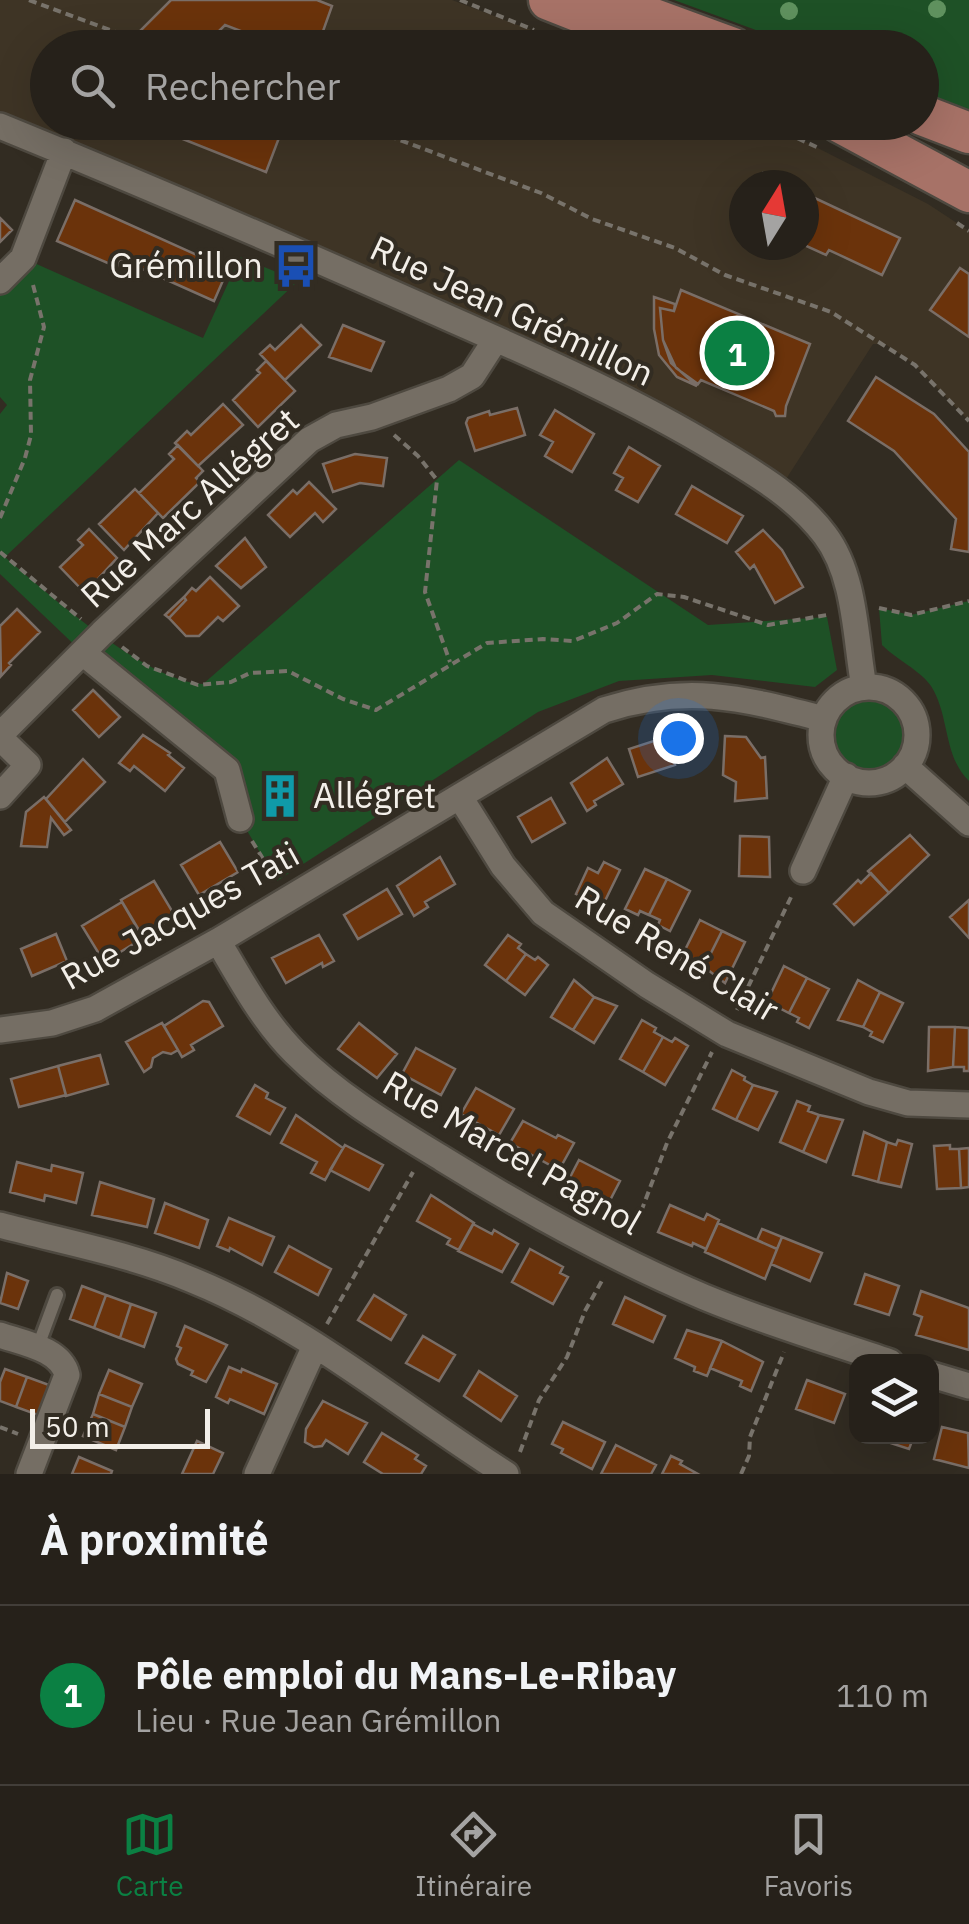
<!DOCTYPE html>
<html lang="fr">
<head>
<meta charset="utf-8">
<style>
  :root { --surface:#26211a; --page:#2e2923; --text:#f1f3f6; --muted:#a4a3a2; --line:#423e39; --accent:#0b8043 }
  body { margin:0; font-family:"IBM Plex Sans",sans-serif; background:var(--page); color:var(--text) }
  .controls { position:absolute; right:30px; bottom:30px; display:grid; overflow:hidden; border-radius:20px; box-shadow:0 10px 40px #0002 }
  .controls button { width:90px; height:90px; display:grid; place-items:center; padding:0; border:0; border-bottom:2px solid var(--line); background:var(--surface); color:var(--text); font:50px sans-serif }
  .compass { position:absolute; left:729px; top:170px; width:90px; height:90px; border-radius:50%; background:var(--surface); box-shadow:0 10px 40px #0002; rotate:11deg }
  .scale { position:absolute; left:30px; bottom:25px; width:180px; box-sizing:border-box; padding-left:10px; border:5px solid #f3efe9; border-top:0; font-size:28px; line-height:35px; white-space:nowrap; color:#f3efe9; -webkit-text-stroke:8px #322c22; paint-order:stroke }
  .you { position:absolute; left:678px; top:738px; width:35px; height:35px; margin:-25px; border:8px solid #fff; border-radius:50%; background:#1a73e8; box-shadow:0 0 0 15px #1a73e833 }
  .badge { display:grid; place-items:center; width:65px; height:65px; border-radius:50%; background:var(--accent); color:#fff; font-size:32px; font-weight:700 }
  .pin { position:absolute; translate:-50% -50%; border:5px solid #fff; box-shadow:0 2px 10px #0006 }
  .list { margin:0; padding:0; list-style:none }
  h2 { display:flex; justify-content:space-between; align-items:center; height:130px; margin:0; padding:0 40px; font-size:42px }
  h2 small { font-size:32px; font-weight:400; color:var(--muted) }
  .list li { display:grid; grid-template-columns:65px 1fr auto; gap:30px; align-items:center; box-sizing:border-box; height:180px; padding:0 40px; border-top:2px solid var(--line) }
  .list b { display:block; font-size:38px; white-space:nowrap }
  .list p { margin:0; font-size:32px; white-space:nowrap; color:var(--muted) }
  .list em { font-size:32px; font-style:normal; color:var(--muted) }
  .icon { flex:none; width:55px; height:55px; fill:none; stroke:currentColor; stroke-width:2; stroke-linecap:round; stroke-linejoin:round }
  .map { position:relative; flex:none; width:969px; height:1474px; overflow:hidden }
  .search { position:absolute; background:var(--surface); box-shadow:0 10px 40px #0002; left:30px; right:30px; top:30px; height:110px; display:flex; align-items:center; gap:25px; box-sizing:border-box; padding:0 35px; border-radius:55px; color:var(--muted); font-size:38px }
  .sheet { height:310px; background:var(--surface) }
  nav { display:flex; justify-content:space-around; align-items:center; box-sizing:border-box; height:140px; border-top:2px solid var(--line); background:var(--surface); font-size:28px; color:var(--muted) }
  nav a { display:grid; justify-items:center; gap:5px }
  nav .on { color:var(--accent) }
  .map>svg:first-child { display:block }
</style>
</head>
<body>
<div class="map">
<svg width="969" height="1474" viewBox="0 0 969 1474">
  <rect width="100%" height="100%" fill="#322c22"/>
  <path fill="#3e3425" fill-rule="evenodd" d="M0 0H452L576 47 48 48V122H761L796 137 928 204 969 231V421L915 365 885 344H873L779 490 697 438 0 126ZM744 185H804V245H744Z"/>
  <path fill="#1e5126" d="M674 0H969V112L922 93V48L802 47Z
    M240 257 298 281 5 557C49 595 147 682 203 684L459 460 708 625 827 617 837 670 815 687 712 675 619 681 538 712 277 881 240 819 227 770 83 653 0 574V414L7 405 0 397V281L23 258 203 338Z
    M969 601V781C943 756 950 716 931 686 921 671 896 659 882 645L879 608 911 615Z
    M833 735a36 36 0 1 1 72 0a36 36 0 1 1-72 0Z"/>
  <path fill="#6b330b" stroke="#7a6e67" stroke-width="2.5" d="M171 0H317L332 6 317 48H259L262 39 225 25 202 48H188L141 30Z
    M414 39 437 48H410Z
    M140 122H285L266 172Z
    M763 173 788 185H758Z
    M804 193 900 238 882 275 829 250 826 255 804 245Z
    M75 200 228 269 214 301 120 259 117 267 57 241Z
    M0 218 12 230 0 242Z
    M960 268 969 274V337L930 310Z
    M681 290 810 344 786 406 785 416H776L774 411 701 380 698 384 676 368 663 340 660 308 674 311Z
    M654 297 675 304 674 311 660 308 663 340 671 363 697 386 677 377 659 355 654 329Z
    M301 325 321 345 285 380 260 354 270 345 275 350Z
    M343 325 384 342 371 371 329 357Z
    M266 361 295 391 258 427 233 400 260 373 257 370Z
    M876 377 934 414 969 452V552L951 549 956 519 894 451 848 421Z
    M223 404 243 425 198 466 175 443 187 431 191 435Z
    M517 408 525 435 475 451 466 423 468 418 489 411 490 415Z
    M555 410 594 434 572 472 545 456 553 442 540 435Z
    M178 445 203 471 196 478 200 482 163 518 139 493 174 459 169 454Z
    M629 447 660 466 638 502 616 490 623 478 614 473Z
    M355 454 387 458 383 486 360 483 333 492 323 464Z
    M309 482 336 509 323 522 315 513 290 537 268 515 293 490 297 494Z
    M692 486 743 516 727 543 676 514Z
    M135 489 158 513 124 550 99 524Z
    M89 529 117 558 85 593 60 567 83 545 78 540Z
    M763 530 782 550 803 587 775 603 754 565 750 569 736 552Z
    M245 538 266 567 241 588 216 566Z
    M210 577 239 606 223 621 218 617 199 636H186L169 618 186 600 184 597 192 588 196 591Z
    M184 597 186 600 169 618 165 615Z
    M17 609 40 632 9 663 11 665 1 676 0 626Z
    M93 690 120 717 99 737 73 710Z
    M143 735 170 753 168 755 184 768 165 791 134 766 130 771 119 763Z
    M725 736 746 737 761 758 765 757 767 798 735 801 736 782 723 775Z
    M666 737 675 765 638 777 629 749Z
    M607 758 623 784 594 801 596 805 587 811 571 783Z
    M83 759 105 782 65 822 46 799Z
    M278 790 287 797 282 803 273 796Z
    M44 797 71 830 64 835 51 818 47 847 21 846 26 812Z
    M551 798 565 823 532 842 518 817Z
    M910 835 929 855 889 893 868 871Z
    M740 836 769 837 770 877 739 876Z
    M220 842 238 872 199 895 181 865Z
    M440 857 455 884 425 902 428 907 414 916 397 886Z
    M604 862 620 870 602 907 576 894 588 868 598 873Z
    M645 869 667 879 649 915 640 911 638 915 625 909Z
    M871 873 889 893 854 925 834 904 858 880 861 883Z
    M667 879 690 891 670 931 658 925 660 920 649 915Z
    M154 881 175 916 143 937 121 900Z
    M387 889 402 914 358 939 344 915Z
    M969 900V938L950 917Z
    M122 902 143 938 104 962 82 926Z
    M700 920 722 931 704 967 680 960Z
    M722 931 745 942 725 983 704 967Z
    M56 934 67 961 32 976 21 949Z
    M319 935 334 961 323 967 322 963 286 983 272 958Z
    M508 935 521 944 518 948 526 954 506 981 485 965Z
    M526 954 535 960 538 957 548 965 525 995 506 981Z
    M784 966 807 978 789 1013 779 1008 777 1012 765 1006Z
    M807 978 829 989 809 1028 797 1022 799 1018 789 1013Z
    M574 980 594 997 573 1030 551 1017Z
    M858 980 880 992 863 1027 838 1020Z
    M880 992 903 1003 883 1042 870 1036 872 1032 863 1027Z
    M594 997 617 1006 594 1043 573 1030Z
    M203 1001 209 1002 223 1026 191 1045 194 1050 182 1057 164 1026Z
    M642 1020 656 1028 654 1032 663 1037 643 1072 620 1059Z
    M162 1023 178 1050 171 1054 163 1052 153 1058 151 1067 144 1072 126 1042Z
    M359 1023 397 1054 377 1078 338 1049Z
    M929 1027H955L953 1067 928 1071Z
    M955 1027 969 1028V1071H964V1067H953Z
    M663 1037 672 1042 675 1038 688 1046 665 1085 643 1072Z
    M416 1048 455 1069 441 1095 402 1074Z
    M100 1055 108 1084 66 1096 58 1066Z
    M58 1066 66 1095 19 1107 11 1079Z
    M732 1070 745 1077 744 1080 753 1085 736 1120 713 1109Z
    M255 1085 268 1093 266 1098 285 1108 270 1134 237 1116Z
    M753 1085 777 1092 758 1130 736 1120Z
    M476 1088 514 1109 499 1135 461 1114Z
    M797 1101 810 1106 808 1111 819 1115 803 1152 780 1142Z
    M296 1115 343 1148 325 1180 311 1173 317 1162 281 1143Z
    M819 1115 843 1120 826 1162 803 1152Z
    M523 1121 556 1138 558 1135 574 1143 559 1170 510 1143Z
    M864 1132 887 1142 878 1182 853 1175Z
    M898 1140 912 1144 901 1187 878 1182 887 1142 896 1145Z
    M345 1145 383 1165 369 1190 330 1170Z
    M950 1145V1149H959L961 1188 937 1189 934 1146Z
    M969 1148V1187L961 1188 959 1149Z
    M579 1160 620 1181 607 1206 566 1185Z
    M17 1162 51 1171 52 1165 83 1173 76 1203 45 1195 44 1201 10 1192Z
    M100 1182 154 1199 147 1227 92 1215Z
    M431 1195 474 1223 459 1250 447 1244 450 1239 417 1221Z
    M165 1203 208 1220 199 1248 155 1233Z
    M670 1205 704 1220 707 1214 719 1220 706 1249 693 1243 692 1246 658 1232Z
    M229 1218 274 1237 262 1265 230 1248 229 1251 217 1246Z
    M718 1223 777 1249 765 1279 705 1252Z
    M473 1224 492 1234 494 1230 518 1244 502 1272 458 1251Z
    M762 1229 782 1237 777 1249 757 1240Z
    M782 1237 822 1253 810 1281 771 1264Z
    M289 1246 331 1269 318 1295 275 1272Z
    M530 1249 563 1267 560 1273 568 1277 553 1304 512 1282Z
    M7 1273 28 1281 18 1309 0 1303Z
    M865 1274 899 1286 889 1315 855 1304Z
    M82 1286 106 1295 94 1328 70 1319Z
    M921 1291 969 1308V1350L916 1335 922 1317 914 1314Z
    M106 1295 131 1304 120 1338 94 1328Z
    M374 1295 406 1315 391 1340 358 1320Z
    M625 1297 665 1316 653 1342 613 1324Z
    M131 1304 156 1313 144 1347 120 1338Z
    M185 1326 227 1345 206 1382 191 1375 193 1371 178 1364 176 1359 181 1348 177 1346Z
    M687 1330 722 1341 707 1376 694 1371 695 1367 675 1358Z
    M423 1336 455 1355 439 1381 406 1363Z
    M722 1341 763 1362 751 1391 740 1386 742 1381 710 1368Z
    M229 1367 241 1372 242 1369 277 1384 264 1414 230 1399 228 1403 216 1397Z
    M5 1369 27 1377 16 1407 0 1401V1382Z
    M109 1370 142 1384 132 1407 99 1394Z
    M479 1371 517 1396 501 1421 464 1396Z
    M27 1377 49 1385 38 1415 16 1407Z
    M807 1380 845 1394 834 1423 796 1409Z
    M99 1394 132 1407 125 1427 93 1414Z
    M323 1401 367 1423 348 1454 326 1440 322 1446 314 1447 305 1442 306 1429Z
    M93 1414 125 1427 116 1450 83 1436Z
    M563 1422 605 1442 592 1469 561 1453 563 1449 552 1444Z
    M942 1427 968 1433 969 1468 934 1459Z
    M382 1433 418 1455 415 1459 426 1466 421 1474H383L364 1462Z
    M869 1436H914L909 1449Z
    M197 1441 223 1453 213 1474H182Z
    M616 1445 656 1465 651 1474H601Z
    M671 1456 682 1461 680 1464 698 1474H662Z
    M79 1457 112 1471 111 1474H72Z"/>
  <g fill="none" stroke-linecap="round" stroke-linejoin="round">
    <g stroke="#4e4940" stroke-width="18">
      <path id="lane" d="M37 1349 57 1295"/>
    </g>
    <g stroke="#4e4940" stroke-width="30">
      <path id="street" d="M0 126C152 188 303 253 453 320 544 360 634 400 718 451 758 475 796 497 825 535 856 576 855 638 864 687
        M0 281 23 258 64 151
        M83 653 227 770 240 819
        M821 735a48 48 0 1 1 96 0a48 48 0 1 1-96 0Z
        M0 735 102 633 309 440 336 425 372 417 449 389 472 376 496 339
        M0 738 28 765 0 796
        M905 766 969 823
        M460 797 503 866 543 913 647 985 727 1034 869 1092 908 1103 969 1105
        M803 871 846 776
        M218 941C241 980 263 1021 295 1053 338 1096 391 1127 443 1159 527 1211 612 1258 704 1297 764 1322 828 1341 890 1362
        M0 1030 52 1023 95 1009 218 941 604 710C687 683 742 698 824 719
        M0 1225C64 1242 131 1254 192 1280 306 1326 403 1409 506 1474
        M0 1335C23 1343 61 1349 67 1375L29 1474
        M932 1375 969 1386
        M257 1474 315 1346"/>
    </g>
    <g stroke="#4e4940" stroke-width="45">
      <path id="primary" d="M549 0 625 30
        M602 0 733 48
        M922 115 969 133
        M839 122 969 192"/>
    </g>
    <path stroke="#78736b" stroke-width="4" stroke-dasharray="8 5" stroke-linecap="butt" d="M29 0 159 48
      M460 0 534 30
      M352 122 541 193 592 219 675 248 725 275 831 312 915 365 969 421
      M762 122 821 149
      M957 223 969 231
      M394 435 418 456 437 480 425 592 450 662
      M0 518 25 458 31 435 30 380 44 327 32 281
      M0 552 81 619
      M879 608 911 615 969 601
      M122 647 147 666 198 685 231 682 250 673 288 671 343 699 376 710 487 643 543 639 573 641 617 623 657 594 684 597 768 625 827 615
      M252 841 276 880
      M737 1010 793 893
      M627 1233 639 1217 667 1143 712 1052
      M327 1324 413 1172
      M0 1427 18 1434
      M520 1452 539 1400 567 1357 585 1311 604 1277
      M741 1474 749 1456 750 1437 784 1352"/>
    <use href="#lane" stroke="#756e64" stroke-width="12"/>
    <use href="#street" stroke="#756e64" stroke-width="25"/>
    <use href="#primary" stroke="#a77267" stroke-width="40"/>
  </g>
  <g fill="#5f915e">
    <circle cx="937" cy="9" r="9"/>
    <circle cx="789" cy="11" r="9"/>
  </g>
  <defs>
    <g id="bus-bare" transform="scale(3.45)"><path d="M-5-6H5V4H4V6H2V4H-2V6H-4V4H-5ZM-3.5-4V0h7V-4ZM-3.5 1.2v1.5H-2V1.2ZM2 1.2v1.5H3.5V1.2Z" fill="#1a4fb4" stroke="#322c22" stroke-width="2.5" paint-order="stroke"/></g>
    <g id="building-bare" transform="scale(3.45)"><path d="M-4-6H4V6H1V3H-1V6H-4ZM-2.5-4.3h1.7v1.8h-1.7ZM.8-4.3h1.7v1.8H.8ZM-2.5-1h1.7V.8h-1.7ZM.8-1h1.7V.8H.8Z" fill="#0f9aa8" stroke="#322c22" stroke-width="2.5" paint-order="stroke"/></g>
  </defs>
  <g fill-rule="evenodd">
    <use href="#bus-bare" x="296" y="266"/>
    <use href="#building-bare" x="280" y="796"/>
  </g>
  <g text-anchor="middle" stroke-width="8" stroke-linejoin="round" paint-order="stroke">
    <g font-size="35" fill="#f3efe9" stroke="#322c22" text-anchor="end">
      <text x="263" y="278">Grémillon</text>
      <text x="313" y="808" text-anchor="start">Allégret</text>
    </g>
    <g font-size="35" fill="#f3efe9" stroke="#322c22">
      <text transform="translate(512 311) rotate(25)" y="12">Rue Jean Grémillon</text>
      <text transform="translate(190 508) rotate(-42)" y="12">Rue Marc Allégret</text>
      <text transform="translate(180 916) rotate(-29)" y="12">Rue Jacques Tati</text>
      <text transform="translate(677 954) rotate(31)" y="12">Rue René Clair</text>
      <text transform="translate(512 1153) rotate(30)" y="12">Rue Marcel Pagnol</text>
    </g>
  </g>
</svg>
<div class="controls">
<button><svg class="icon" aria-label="layers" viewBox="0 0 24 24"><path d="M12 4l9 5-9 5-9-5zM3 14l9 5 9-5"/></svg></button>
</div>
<svg class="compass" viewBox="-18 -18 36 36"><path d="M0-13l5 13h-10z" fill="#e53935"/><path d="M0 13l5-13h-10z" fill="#a4a3a2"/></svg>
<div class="scale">50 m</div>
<div class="you"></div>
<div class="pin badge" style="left:737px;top:353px">1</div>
<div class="search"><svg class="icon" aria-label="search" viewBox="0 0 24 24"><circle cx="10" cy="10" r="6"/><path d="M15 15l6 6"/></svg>Rechercher</div>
</div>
<section class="sheet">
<h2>À proximité<small></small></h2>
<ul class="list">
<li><span class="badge">1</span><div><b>Pôle emploi du Mans-Le-Ribay</b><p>Lieu · Rue Jean Grémillon</p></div><em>110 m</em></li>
</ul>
</section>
<nav>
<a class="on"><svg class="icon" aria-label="map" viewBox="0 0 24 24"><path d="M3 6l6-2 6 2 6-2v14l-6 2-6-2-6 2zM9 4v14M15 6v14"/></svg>Carte</a>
<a><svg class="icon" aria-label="directions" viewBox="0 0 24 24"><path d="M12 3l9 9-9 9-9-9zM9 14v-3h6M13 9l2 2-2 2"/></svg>Itinéraire</a>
<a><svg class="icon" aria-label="saved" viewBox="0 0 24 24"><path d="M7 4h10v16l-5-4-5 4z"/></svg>Favoris</a>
</nav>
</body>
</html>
